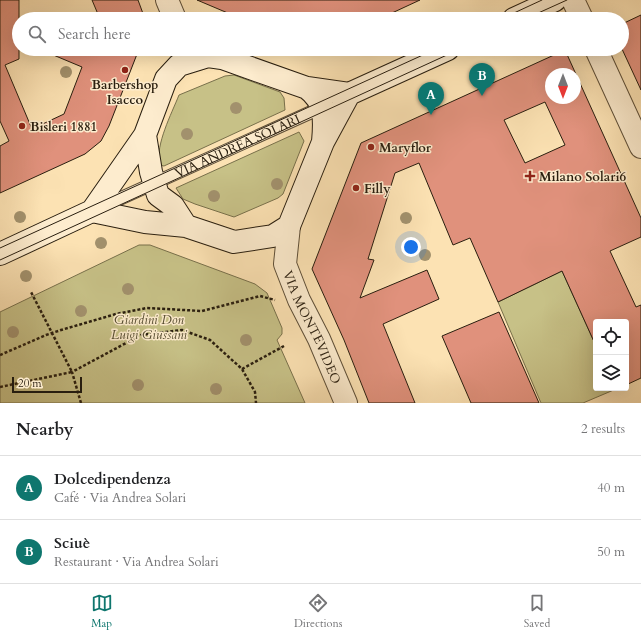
<!DOCTYPE html>
<html lang="en">
<head>
<meta charset="utf-8">
<style>
  :root { --surface:#fff; --page:#f2f2f2; --text:#202124; --muted:#757577; --line:#e0e0e0; --accent:#0f766e }
  body { margin:0; font-family:Cardo,serif; background:var(--page); color:var(--text) }
  .controls { position:absolute; right:12px; bottom:12px; display:grid; overflow:hidden; border-radius:4px; box-shadow:0 4px 16px #0002 }
  .controls button { width:36px; height:36px; display:grid; place-items:center; padding:0; border:0; border-bottom:1px solid var(--line); background:var(--surface); color:var(--text); font:20px sans-serif }
  .compass { position:absolute; left:545px; top:68px; width:36px; height:36px; border-radius:50%; background:var(--surface); box-shadow:0 4px 16px #0002; rotate:180deg }
  .scale { position:absolute; left:12px; bottom:10px; width:70px; box-sizing:border-box; padding-left:4px; border:2px solid #291e0f; border-top:0; font-size:11px; line-height:14px; white-space:nowrap; color:#291e0f; -webkit-text-stroke:3px #fdecce; paint-order:stroke }
  .you { position:absolute; left:411px; top:247px; width:14px; height:14px; margin:-10px; border:3px solid #fff; border-radius:50%; background:#1a73e8; box-shadow:0 0 0 6px #1a73e833 }
  .badge { display:grid; place-items:center; width:26px; height:26px; border-radius:50%; background:var(--accent); color:#fff; font-size:13px; font-weight:700 }
  .pin { position:absolute; translate:-50% -33px; filter:drop-shadow(0 1px 2px #0008) }
  .pin::after { content:''; position:absolute; top:21px; width:14px; height:12px; background:inherit; clip-path:polygon(0 0,100% 0,50% 100%) }
  .list { margin:0; padding:0; list-style:none }
  h2 { display:flex; justify-content:space-between; align-items:center; height:52px; margin:0; padding:0 16px; font-size:17px }
  h2 small { font-size:13px; font-weight:400; color:var(--muted) }
  .list li { display:grid; grid-template-columns:26px 1fr auto; gap:12px; align-items:center; box-sizing:border-box; height:64px; padding:0 16px; border-top:1px solid var(--line) }
  .list b { display:block; font-size:15px; white-space:nowrap }
  .list p { margin:0; font-size:13px; white-space:nowrap; color:var(--muted) }
  .list em { font-size:13px; font-style:normal; color:var(--muted) }
  .icon { flex:none; width:22px; height:22px; fill:none; stroke:currentColor; stroke-width:2; stroke-linecap:round; stroke-linejoin:round }
  .map { position:relative; flex:none; width:641px; height:403px; overflow:hidden }
  .search { position:absolute; background:var(--surface); box-shadow:0 4px 16px #0002; left:12px; right:12px; top:12px; height:44px; display:flex; align-items:center; gap:10px; box-sizing:border-box; padding:0 14px; border-radius:22px; color:var(--muted); font-size:15px }
  .sheet { height:180px; background:var(--surface) }
  nav { display:flex; justify-content:space-around; align-items:center; box-sizing:border-box; height:56px; border-top:1px solid var(--line); background:var(--surface); font-size:11px; color:var(--muted) }
  nav a { display:grid; justify-items:center; gap:2px }
  nav .on { color:var(--accent) }
  .map>svg:first-child { display:block }
</style>
</head>
<body>
<div class="map">
<svg width="641" height="403" viewBox="0 0 641 403">
  <rect width="100%" height="100%" fill="#fce2b3"/>
  <filter id="stains"><feTurbulence type="fractalNoise" baseFrequency=".005" numOctaves="4"/><feColorMatrix values="0 0 0 0 .2 0 0 0 0 .09 0 0 0 0 .02 0 0 0 .5 -.17"/></filter>
  <radialGradient id="worn" r=".72"><stop offset=".6" stop-color="#630" stop-opacity="0"/><stop offset="1" stop-color="#630" stop-opacity=".3"/></radialGradient>
  <path fill="#c7c187" stroke="#78704b" d="M234 75 280 92 284 98 285 110 164 166 159 165C156 143 171 115 179 95L225 76Z
    M299 132 304 141 283 194 278 198 234 217 195 204 183 199 176 188Z
    M139 245H150L255 284 267 293 282 328V334L277 340 305 403H0V312Z
    M562 271 596 346V388H615L616 389 583 403H541L498 302Z"/>
  <path fill="#e0917c" stroke="#291e0f" fill-rule="evenodd" d="M0 0H19V59L5 65 32 129 64 114 82 67 39 49H139L109 126 101 141 85 154 0 193V146L9 141 0 121Z
    M92 0H138L145 19H100Z
    M197 0H420L379 19H242Z
    M641 15V90L622 49V24Z
    M565 50 641 218V237L610 251 636 307 641 305V378L626 385V322H596V346L562 271 498 302 470 238 453 245 419 163 395 173 368 259 374 260 360 298 427 270 439 299 383 324 415 403H369L344 340 312 269 361 143ZM551 74H575V98H551ZM545 102 565 145 525 163 504 120Z
    M499 312 539 403H471L442 336Z"/>
  <g fill="none" stroke-linecap="round" stroke-linejoin="round">
    <g stroke="#5e4f38" stroke-width="14">
      <g id="lane">
        <path id="s1" d="M97 209 327 105"/>
      </g>
    </g>
    <g stroke="#5e4f38" stroke-width="24">
      <g id="street">
        <path d="M167 0 175 19"/>
        <path d="M573 0 582 19"/>
        <path d="M596 49 641 147"/>
        <path id="s2" d="M289 226 285 264 299 300 319 339 346 403"/>
      </g>
    </g>
    <g stroke="#291e0f" stroke-width="24">
      <path id="secondary" d="M514 19 555 0
        M307 88 349 94 448 49
        M145 135 151 172 158 195 173 206 186 226
        M92 211 145 222 186 226 234 242 273 236 289 226 323 142 349 94
        M0 254 92 211 145 135 166 79 179 65 208 56 222 58 307 88C326 102 325 120 323 142"/>
    </g>
    <path stroke="#291e0f" stroke-width="2.5" stroke-dasharray="3 2" stroke-linecap="butt" d="M0 355 46 335 61 330 116 314 147 308 202 311 260 296 275 300
      M242 369 284 346
      M0 387 72 372 31 292
      M81 403 72 372 141 335 182 330 210 340 242 369 255 392 256 403"/>
    <use href="#lane" stroke="#fdecce" stroke-width="12"/>
    <use href="#street" stroke="#fdecce" stroke-width="22"/>
    <use href="#secondary" stroke="#fdecce" stroke-width="22"/>
    <path stroke="#291e0f" stroke-width="1" d="M501 19 542 0
      M525 19 567 0
      M0 248 436 49
      M0 260 460 49"/>
  </g>
  <g fill="#a2916d">
    <circle cx="66" cy="72" r="6"/>
    <circle cx="236" cy="108" r="6"/>
    <circle cx="187" cy="134" r="6"/>
    <circle cx="277" cy="184" r="6"/>
    <circle cx="214" cy="196" r="6"/>
    <circle cx="20" cy="217" r="6"/>
    <circle cx="406" cy="218" r="6"/>
    <circle cx="101" cy="243" r="6"/>
    <circle cx="425" cy="255" r="6"/>
    <circle cx="26" cy="276" r="6"/>
    <circle cx="128" cy="289" r="6"/>
    <circle cx="81" cy="311" r="6"/>
    <circle cx="13" cy="332" r="6"/>
    <circle cx="246" cy="340" r="6"/>
    <circle cx="138" cy="385" r="6"/>
    <circle cx="216" cy="389" r="6"/>
  </g>
  <g fill="#8f2418" stroke="#fdecce" stroke-width="1.5">
    <circle cx="125" cy="70" r="4"/>
    <circle cx="22" cy="126" r="4"/>
    <circle cx="371" cy="147" r="4"/>
    <path d="M528 170h4v4h4v4h-4v4h-4v-4h-4v-4h4z"/>
    <circle cx="356" cy="188" r="4"/>
  </g>
  <g text-anchor="middle" stroke-width="3" stroke-linejoin="round" paint-order="stroke">
    <g font-size="13" font-weight="bold" fill="#291e0f" stroke="#fdecce" text-anchor="start">
      <text x="125" y="89" text-anchor="middle">Barbershop<tspan x="125" dy="15">Isacco</tspan></text>
      <text x="30" y="131">Bisleri 1881</text>
      <text x="379" y="152">Maryflor</text>
      <text x="539" y="181">Milano Solari6</text>
      <text x="364" y="193">Filly</text>
    </g>
    <g font-size="13" fill="#291e0f" stroke="#fdecce">
      <text dy="5" stroke="none"><textPath href="#s1" startOffset="154">VIA ANDREA SOLARI</textPath></text>
      <text dy="5" stroke="none"><textPath href="#s2" startOffset="107">VIA MONTEVIDEO</textPath></text>
    </g>
    <g font-size="13" font-style="italic" fill="#584f33" stroke="#fdecce">
      <text x="149" y="324">Giardini Don<tspan x="149" dy="15">Luigi Giussani</tspan></text>
    </g>
  </g>
  <rect width="100%" height="100%" filter="url(#stains)"/>
  <rect width="100%" height="100%" fill="url(#worn)"/>
</svg>
<div class="controls">
<button><svg class="icon" aria-label="locate" viewBox="0 0 24 24"><circle cx="12" cy="12" r="6"/><path d="M12 2v4M12 18v4M2 12h4M18 12h4"/></svg></button>
<button><svg class="icon" aria-label="layers" viewBox="0 0 24 24"><path d="M12 4l9 5-9 5-9-5zM3 14l9 5 9-5"/></svg></button>
</div>
<svg class="compass" viewBox="-18 -18 36 36"><path d="M0-13l5 13h-10z" fill="#e53935"/><path d="M0 13l5-13h-10z" fill="#757577"/></svg>
<div class="scale">20 m</div>
<div class="you"></div>
<div class="pin badge" style="left:431px;top:115px">A</div>
<div class="pin badge" style="left:482px;top:96px">B</div>
<div class="search"><svg class="icon" aria-label="search" viewBox="0 0 24 24"><circle cx="10" cy="10" r="6"/><path d="M15 15l6 6"/></svg>Search here</div>
</div>
<section class="sheet">
<h2>Nearby<small>2 results</small></h2>
<ul class="list">
<li><span class="badge">A</span><div><b>Dolcedipendenza</b><p>Café · Via Andrea Solari</p></div><em>40 m</em></li>
<li><span class="badge">B</span><div><b>Sciuè</b><p>Restaurant · Via Andrea Solari</p></div><em>50 m</em></li>
</ul>
</section>
<nav>
<a class="on"><svg class="icon" aria-label="map" viewBox="0 0 24 24"><path d="M3 6l6-2 6 2 6-2v14l-6 2-6-2-6 2zM9 4v14M15 6v14"/></svg>Map</a>
<a><svg class="icon" aria-label="directions" viewBox="0 0 24 24"><path d="M12 3l9 9-9 9-9-9zM9 14v-3h6M13 9l2 2-2 2"/></svg>Directions</a>
<a><svg class="icon" aria-label="saved" viewBox="0 0 24 24"><path d="M7 4h10v16l-5-4-5 4z"/></svg>Saved</a>
</nav>
</body>
</html>
